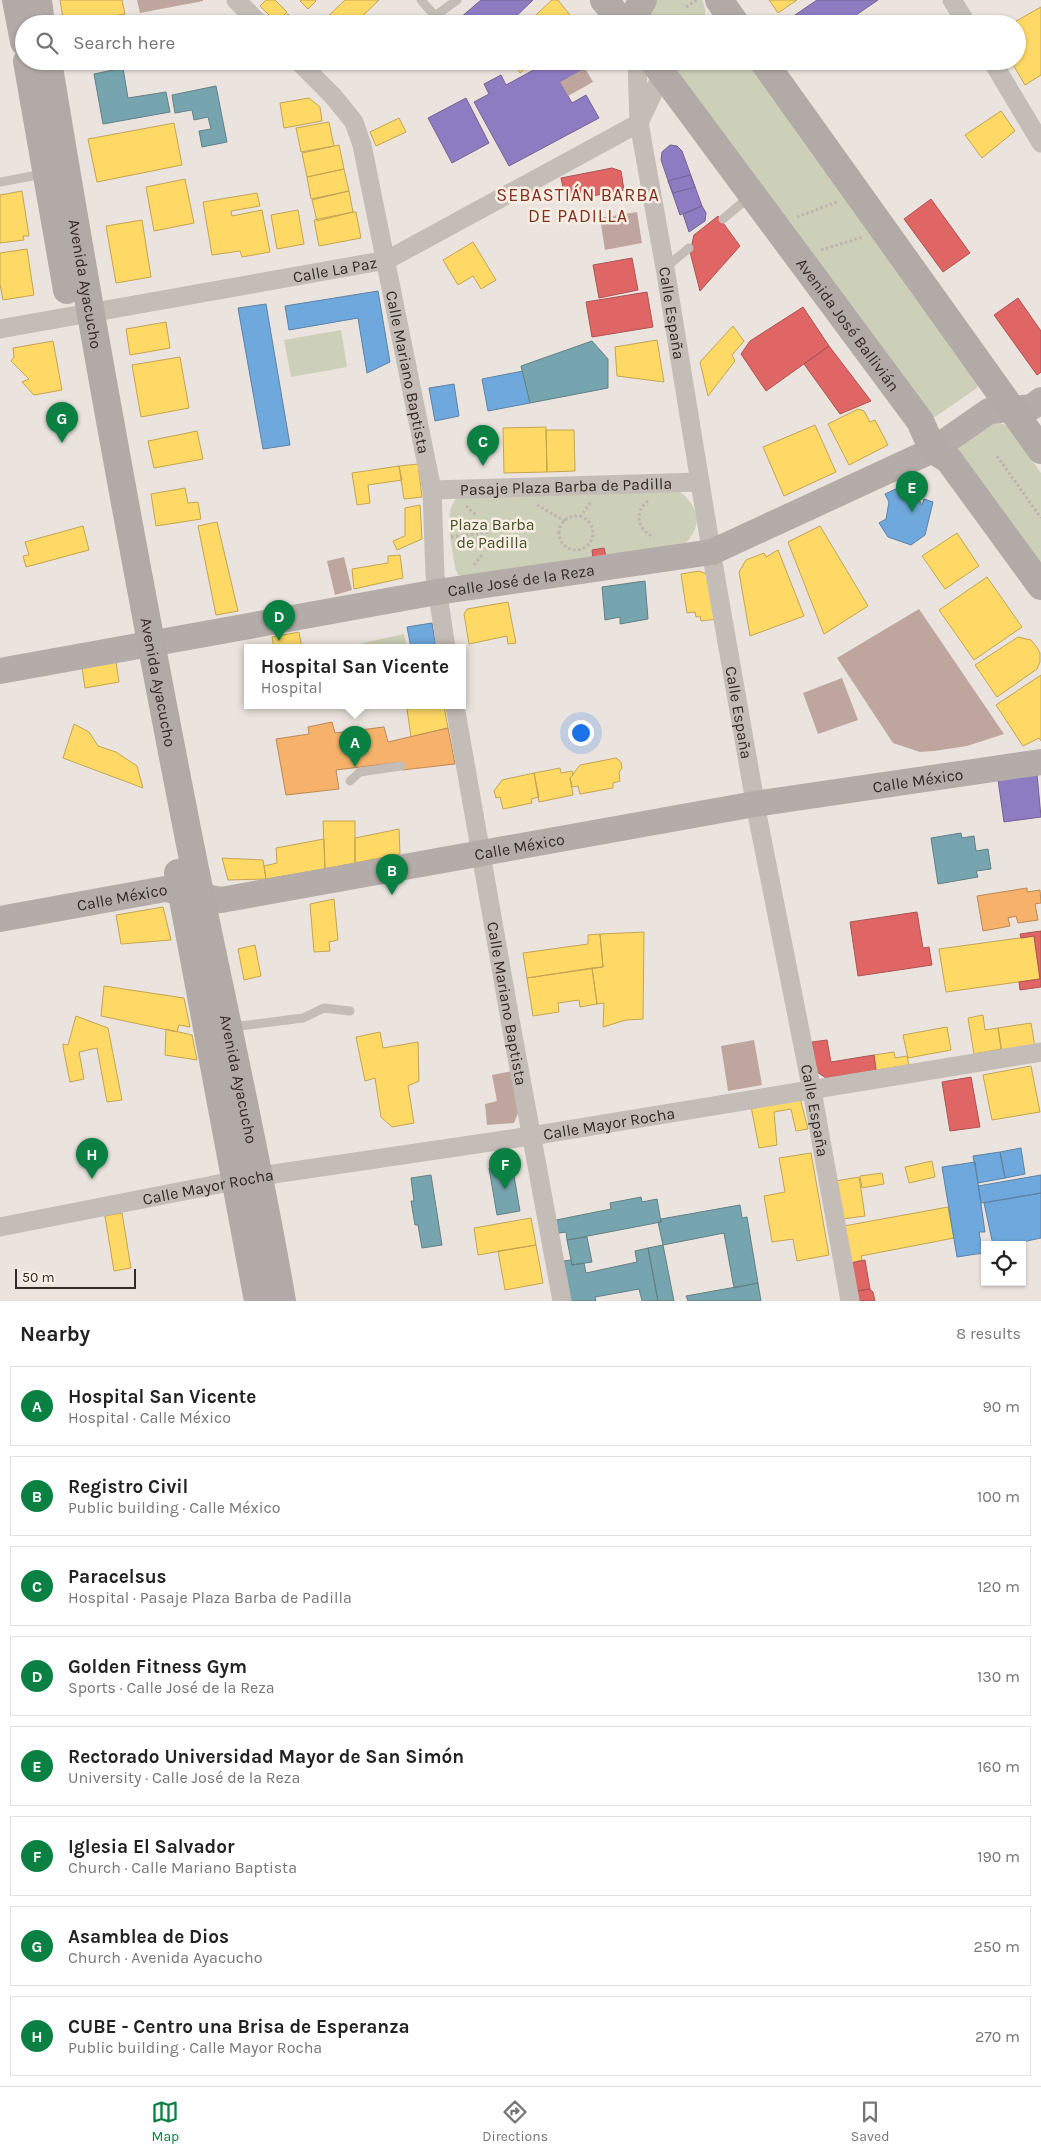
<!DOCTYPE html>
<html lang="en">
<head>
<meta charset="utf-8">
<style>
  :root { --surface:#fff; --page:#f2f2f2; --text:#222; --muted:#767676; --line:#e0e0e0; --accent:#0b8043 }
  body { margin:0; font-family:Karla,sans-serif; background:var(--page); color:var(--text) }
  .controls { position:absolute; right:15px; bottom:15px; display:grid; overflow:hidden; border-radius:0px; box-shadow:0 1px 4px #0004 }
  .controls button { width:45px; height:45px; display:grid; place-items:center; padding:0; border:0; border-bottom:1px solid var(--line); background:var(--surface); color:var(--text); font:25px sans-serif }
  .scale { position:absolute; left:15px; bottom:12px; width:121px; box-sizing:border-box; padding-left:5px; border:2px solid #342926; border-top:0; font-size:14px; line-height:18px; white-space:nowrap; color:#342926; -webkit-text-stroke:4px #f9eee4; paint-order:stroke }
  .you { position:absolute; left:580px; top:732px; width:18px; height:18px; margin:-12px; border:4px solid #fff; border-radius:50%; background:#1a73e8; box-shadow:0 0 0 8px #1a73e833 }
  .badge { display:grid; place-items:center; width:32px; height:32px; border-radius:50%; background:var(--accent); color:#fff; font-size:16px; font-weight:700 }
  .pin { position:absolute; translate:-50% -41px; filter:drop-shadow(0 1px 2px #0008) }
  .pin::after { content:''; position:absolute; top:26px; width:18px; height:15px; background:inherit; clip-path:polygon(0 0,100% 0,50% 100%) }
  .popup { position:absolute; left:244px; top:644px; width:222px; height:65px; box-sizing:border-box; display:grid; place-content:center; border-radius:0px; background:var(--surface); filter:drop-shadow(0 1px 4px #0005); font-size:16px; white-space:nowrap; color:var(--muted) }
  .popup b { font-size:19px; color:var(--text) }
  .popup::after { content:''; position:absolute; left:50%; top:100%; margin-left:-10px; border:10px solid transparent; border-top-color:var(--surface) }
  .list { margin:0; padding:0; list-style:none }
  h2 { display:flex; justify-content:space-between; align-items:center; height:65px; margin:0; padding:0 20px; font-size:21px }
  h2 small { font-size:16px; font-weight:400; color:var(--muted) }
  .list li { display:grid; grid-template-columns:32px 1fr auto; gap:15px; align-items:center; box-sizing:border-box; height:80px; margin:0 10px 10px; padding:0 10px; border:1px solid var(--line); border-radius:0px }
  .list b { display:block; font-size:19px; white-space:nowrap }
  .list p { margin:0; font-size:16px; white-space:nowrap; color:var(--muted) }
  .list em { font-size:16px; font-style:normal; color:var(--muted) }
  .icon { flex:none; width:28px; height:28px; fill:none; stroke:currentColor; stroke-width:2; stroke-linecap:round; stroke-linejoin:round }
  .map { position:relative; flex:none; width:1041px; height:1301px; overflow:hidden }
  .search { position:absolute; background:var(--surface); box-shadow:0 1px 4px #0004; left:15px; right:15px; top:15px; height:55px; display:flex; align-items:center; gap:12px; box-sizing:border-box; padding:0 18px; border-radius:28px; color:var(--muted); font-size:19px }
  .sheet { height:785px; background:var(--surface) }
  nav { display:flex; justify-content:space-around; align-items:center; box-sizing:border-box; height:70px; border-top:1px solid var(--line); background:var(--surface); font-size:14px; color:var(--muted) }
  nav a { display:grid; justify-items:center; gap:2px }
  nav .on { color:var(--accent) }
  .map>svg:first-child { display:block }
</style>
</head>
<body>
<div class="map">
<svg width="1041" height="1301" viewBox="0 0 1041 1301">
  <rect width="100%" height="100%" fill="#ebe4de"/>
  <path fill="#cdd0b8" d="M658 0H702C706 8 707 16 701 24H647L650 7Z
    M689 61H747L978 384 977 388 935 417H930L678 73V70Z
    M341 330 347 367 291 377 284 340Z
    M993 423H1000L1008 426 1041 473V567L957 449Z
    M674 488C699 503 706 527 681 547L465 578 458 575 455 568C453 550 442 511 457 498Z
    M404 634 407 648H364L363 643Z"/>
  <path fill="#ffd966" stroke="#c2a453" d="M60 0H122L125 14 64 24Z
    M266 0H275L287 12 277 23 260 6Z
    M302 0H315L316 1 308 9 300 1Z
    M345 0H379L354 24H320Z
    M552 0H558L577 24H526Z
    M769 0H797L778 13Z
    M1041 7V75L1025 85 1011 61H1017V24H1011Z
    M288 14 296 24H278V23Z
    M150 18 151 24H121L129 22Z
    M511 61H535L520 73Z
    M309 98 320 107 322 121 284 128 280 103Z
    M1001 111 1015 131 982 158 965 135Z
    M399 118 406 132 376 146 370 132Z
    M329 122 334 146 301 152 296 128Z
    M174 123 182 165 97 182 88 139Z
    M339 145 344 169 307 177 302 153Z
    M344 169 349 191 311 199 307 177Z
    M185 179 194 223 154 231 146 187Z
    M22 191 29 236H23L24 240 0 243V195Z
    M349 191 353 212 317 221 312 200Z
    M257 193 260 206 231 211 232 216 262 210 270 252 242 257 240 251 212 255 203 202Z
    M298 210 304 244 277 249 271 215Z
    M353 212H356L361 238 319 246 314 220Z
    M142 220 151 277 116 283 106 226Z
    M473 242 496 280 481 289 473 276 458 285 443 260Z
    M27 249 34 295 3 300 0 284V253Z
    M166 322 170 348 130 355 126 329Z
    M733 326 744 341 732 355 735 361 708 396 700 362Z
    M657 340 664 382 617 376 615 347Z
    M53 341 62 390 34 395 22 382 29 379 11 361 14 357 13 348Z
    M180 357 189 408 141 417 132 365Z
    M858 409 864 411 870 422 875 420 888 445 849 465 828 424Z
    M815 425 836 472 784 496 763 447Z
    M546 427 547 472 504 473 503 428Z
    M546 430H574L575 471 547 472Z
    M197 431 203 459 154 468 148 441Z
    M418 464 422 497 404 499 399 466Z
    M399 466 402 480 368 485 370 503 357 505 352 473Z
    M185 488 188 503 198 502 201 519 156 526 151 494Z
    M420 505 422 539 397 550 393 541 405 536V508Z
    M217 522 238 611 216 615 198 526Z
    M83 526 89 550 26 567 23 556 29 555 25 542Z
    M820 526 868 606 824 634 788 542Z
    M957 533 979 566 945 589 922 556Z
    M778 550 804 616 750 636 739 572 746 560 764 553 766 557Z
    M400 555 403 578 354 589 352 569 388 563V556Z
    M699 571 707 574 717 619 701 621 700 616 696 617 695 612 687 613 681 574Z
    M987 577 1022 627 974 660 939 610Z
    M508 602 516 643 508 644 507 636 469 644 464 614 467 609Z
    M299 632 302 648H274L272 637Z
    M1018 637 1031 640 1036 646 1040 653V662L1037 669 997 697 975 665Z
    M116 662 119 682 85 688 82 668Z
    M1041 675V741L1039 738 1023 746 996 705Z
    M428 706H444L448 728 411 737 407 709Z
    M74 724 89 732 98 746 116 752 137 766 143 788 63 758Z
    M616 758 621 762 622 768 619 772 620 781 613 783V788L580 794 578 786 572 787 570 778 580 765Z
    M560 768 561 773 572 771 573 775 570 778 573 795 539 802 534 773Z
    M534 773 539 797 531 799 532 803 503 809 500 797 496 798 494 791 502 780Z
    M323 821H355V863L325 869Z
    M399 829 400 854 355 863V838Z
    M324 839 325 869 266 879 264 866 277 863 276 848Z
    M222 858 263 860 266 879 228 880Z
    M334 899 338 940 329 942 330 951 314 952 310 904Z
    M163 907 171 940 121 944 116 915Z
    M644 932 643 1019 626 1020 603 1027 604 1003 597 1004 592 968 603 967 600 934Z
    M600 934 603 967 527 978 523 953 588 944V935Z
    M1034 936 1040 979 946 992 939 949Z
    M255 945 261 976 244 980 238 949Z
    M592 968 597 1004 580 1007 579 1000 558 1003 559 1012 533 1016 527 978Z
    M104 986 184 998 190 1027 179 1025 177 1032 101 1016Z
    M983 1015 985 1030 998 1028 1001 1049 974 1054 968 1018Z
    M76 1016 108 1028 122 1100 107 1102 97 1048 79 1052 84 1079 70 1082 63 1047V1044L68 1045Z
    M1031 1023 1035 1047 1002 1052 998 1028Z
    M947 1027 951 1050 908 1058 903 1035Z
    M166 1029 192 1035 197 1060 165 1055Z
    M380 1032 383 1048 418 1042 419 1081 408 1086 414 1123 392 1127 381 1117 375 1078 365 1081 356 1037Z
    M894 1052 895 1058 907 1056 909 1065 876 1070 874 1055Z
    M1031 1066 1040 1112 992 1120 983 1075Z
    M799 1094 808 1129 796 1131 791 1109 774 1112 777 1145 759 1148 750 1101Z
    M811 1153 829 1255 797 1261 793 1239 772 1242 764 1196 785 1192 779 1158Z
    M932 1161 935 1177 909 1183 905 1167Z
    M882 1173 884 1184 862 1188 860 1176Z
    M859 1177 865 1216 842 1219 836 1181Z
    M948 1207 954 1238 861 1256 862 1260 851 1263 844 1226Z
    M122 1213 131 1268 114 1271 105 1216Z
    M531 1218 536 1245 478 1255 474 1228Z
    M536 1245 543 1283 505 1290 498 1251Z"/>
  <path fill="#e06666" stroke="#ac5453" d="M612 168 621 171 624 190 566 201 561 178Z
    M931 199 970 253 943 272 904 219Z
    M718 216 740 246 700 291 690 252 694 235Z
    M632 258 638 290 599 298 593 265Z
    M647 292 653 327 592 337 586 302Z
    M1018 298 1041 331V372L1037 375 994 315Z
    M803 307 829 346 766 391 741 354 750 341Z
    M829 346 871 401 840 414 804 364Z
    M604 548 606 557 593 559 592 550Z
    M917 912 923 948 929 947 932 965 858 976 850 922Z
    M1041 931V987L1020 990 1019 982 1040 979 1034 936 1021 938 1020 934Z
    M827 1040 831 1062 874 1055 876 1070 826 1078 817 1072 812 1042Z
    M971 1077 980 1127 950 1131 942 1082Z
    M865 1260 870 1289 856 1291 851 1263Z
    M870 1289 873 1292 875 1301H857L856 1291Z"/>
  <path fill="#8e7cc3" stroke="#736394" d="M481 0H533L508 24H453Z
    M817 0H878L843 24H797L792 17Z
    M550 61H588L590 66 560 82 572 103 586 95 599 118 509 166 474 102 489 94 484 84 501 75 506 85Z
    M466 98 489 143 452 163 428 118Z
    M670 145 677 146 682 151 702 206 680 215 661 160 662 152Z
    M690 175 695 187 673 193 668 181Z
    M702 206 706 213 705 221 689 232 683 214Z
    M1037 774 1041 817 1004 822 998 780Z"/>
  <path fill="#6fa8dc" stroke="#5d82a5" d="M378 291 390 362 367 373 358 318 289 330 285 306Z
    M266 304 290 445 263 449 238 308Z
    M523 371 530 403 488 411 482 379Z
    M454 384 459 416 435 421 429 388Z
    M900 487 913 490 922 505 924 499 933 502 925 535 911 545 888 537 879 523 886 519 889 502 885 494Z
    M432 623 436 648H411L407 627Z
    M1021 1148 1025 1174 1005 1178 1000 1152Z
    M1000 1152 1005 1178 978 1183 973 1156Z
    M975 1162 985 1232H979L983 1253 957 1257 942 1167Z
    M1041 1175V1193L981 1203 978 1186Z
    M1041 1193V1238L1008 1245H993L984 1203Z"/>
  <path fill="#f6b26b" stroke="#bc8956" d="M332 722 335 733 384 727 388 742 448 728 455 764 402 770 401 762 336 770 339 789 286 795 276 739 309 734 308 727Z
    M1027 888V892L1040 890 1041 903 1035 904 1038 920 1018 923 1016 916 1008 918 1010 926 983 931 977 896Z"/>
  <path fill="#76a5af" stroke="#628086" d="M123 68 128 98 166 92 170 112 103 124 94 74Z
    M216 86 227 142 202 147 199 131 211 129 208 117 194 120 192 110 175 113 172 95Z
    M592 341 608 359V388L530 403 521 366Z
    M645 581 648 619 620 624V617L605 620 602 587Z
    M961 833 962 838 974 836 976 851 988 849 991 869 976 871 978 877 938 884 931 838Z
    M512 1164 520 1211 497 1215 489 1168Z
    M431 1175 442 1245 422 1248 418 1225H415L411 1201H414L411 1178Z
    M641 1197 642 1202 657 1199 661 1222 567 1240 566 1232 559 1233 556 1220 611 1209 610 1203Z
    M740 1205 742 1218 747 1217 758 1283 734 1288 724 1233 663 1245 658 1222H661V1219Z
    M587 1237 592 1262 572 1265 567 1240Z
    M663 1245 674 1301H658L648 1248Z
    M648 1248 658 1301H642L639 1289 595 1297 596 1301H570L564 1261 571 1260 572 1265 584 1263 586 1273 637 1262 635 1251Z
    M758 1283 761 1301H688L686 1296Z"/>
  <path fill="#bea69f" d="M137 0H203V1L140 13Z
    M585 68 593 82 568 96 560 82Z
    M637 212 642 243 605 250 600 218Z
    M344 557 352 590 335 595 327 561Z
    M919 609 1004 734 967 746 934 751 920 752 893 743 837 658Z
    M842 678 858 720 818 734 803 693Z
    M754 1040 762 1085 728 1091 721 1046Z
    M512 1071 518 1113 514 1123 487 1125 485 1104 497 1101 492 1075Z"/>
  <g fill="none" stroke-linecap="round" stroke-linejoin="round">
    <path stroke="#bcb4af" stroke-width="3" stroke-dasharray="2.5 2.5" stroke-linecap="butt" d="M686 7 697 0
      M710 61 711 63
      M797 217 837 202
      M821 250 863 237
      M997 456 1041 518
      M648 501C633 512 638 531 654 537
      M537 505 565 521
      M466 506 477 516
      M559 533a17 17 0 1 1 34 0a17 17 0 1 1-34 0Z
      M580 517 591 502
      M451 537 491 532
      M474 565 483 554"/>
    <path stroke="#c3bcb7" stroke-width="9" d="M421 0 435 16 457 0
      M0 182 43 174
      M723 219 749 197
      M665 268 689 248
      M350 781 360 772 401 766
      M232 1027 303 1018 324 1008 350 1011"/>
    <g stroke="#c3bcb7" stroke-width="19">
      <path d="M236 0 260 24"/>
      <path d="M952 0 967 24"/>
      <path id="s1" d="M298 61 333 96 354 122 362 145 432 490 435 575 446 648"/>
      <path id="s2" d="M637 61 639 123 665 268 714 568 758 819 812 1091 850 1301"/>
      <path d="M992 61 1041 143"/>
      <path id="s3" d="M0 329 387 260 639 123 662 74 673 61"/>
      <path id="s4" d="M432 490 700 482"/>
      <path id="s5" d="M455 706 511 1025 562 1301"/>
      <path id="s6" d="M0 1227 260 1176 531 1136 1041 1052"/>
    </g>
    <g stroke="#b4aca8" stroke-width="26">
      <path id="s7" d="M0 671 437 592 712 552 933 450 989 411 1032 407 1041 400"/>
      <path id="s8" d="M0 919 165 889 221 900 755 804 1041 762"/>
    </g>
    <g stroke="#b2aaa6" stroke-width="28">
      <path d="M16 0 24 42"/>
      <path d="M38 0 41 24"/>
      <path d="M604 0 624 24"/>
      <path d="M719 0 736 24"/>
      <path d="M633 24 636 12 643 0"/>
      <path d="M27 61 67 290"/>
      <path id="s9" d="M48 61C90 318 137 574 187 829 218 986 255 1143 282 1301"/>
      <path id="s10" d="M653 61 920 421 933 450 949 460 1041 586"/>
      <path d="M763 61 1041 450"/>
      <path d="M178 873 258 1301"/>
    </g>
  </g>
  <g text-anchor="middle" stroke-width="5" stroke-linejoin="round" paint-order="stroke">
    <g font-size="16" fill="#342926" stroke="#f9eee4">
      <text dy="6" stroke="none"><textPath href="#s3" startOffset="340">Calle La Paz</textPath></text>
      <text dy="6" stroke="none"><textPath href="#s9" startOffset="226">Avenida Ayacucho</textPath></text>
      <text dy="6" stroke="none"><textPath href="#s2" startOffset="255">Calle España</textPath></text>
      <text dy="6" stroke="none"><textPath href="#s10" startOffset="328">Avenida José Ballivián</textPath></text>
      <text dy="6" stroke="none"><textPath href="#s1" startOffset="339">Calle Mariano Baptista</textPath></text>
      <text dy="6" stroke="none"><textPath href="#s4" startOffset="134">Pasaje Plaza Barba de Padilla</textPath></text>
      <text dy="6" stroke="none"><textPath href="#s7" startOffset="529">Calle José de la Reza</textPath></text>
      <text dy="6" stroke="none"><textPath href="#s9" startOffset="631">Avenida Ayacucho</textPath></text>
      <text dy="6" stroke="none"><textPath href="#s2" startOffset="660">Calle España</textPath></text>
      <text dy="6" stroke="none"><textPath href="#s8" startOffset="932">Calle México</textPath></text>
      <text dy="6" stroke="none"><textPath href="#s8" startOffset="528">Calle México</textPath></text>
      <text dy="6" stroke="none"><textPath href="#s8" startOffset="124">Calle México</textPath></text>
      <text dy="6" stroke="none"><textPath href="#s5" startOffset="302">Calle Mariano Baptista</textPath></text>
      <text dy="6" stroke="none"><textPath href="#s9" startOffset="1036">Avenida Ayacucho</textPath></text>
      <text dy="6" stroke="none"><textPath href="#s2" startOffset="1065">Calle España</textPath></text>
      <text dy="6" stroke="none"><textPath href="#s6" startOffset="618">Calle Mayor Rocha</textPath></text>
      <text dy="6" stroke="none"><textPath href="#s6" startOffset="212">Calle Mayor Rocha</textPath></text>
    </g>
    <g font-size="16" fill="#46522a" stroke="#f9eee4">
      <text x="492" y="530">Plaza Barba<tspan x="492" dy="18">de Padilla</tspan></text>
    </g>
    <g font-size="18" letter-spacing="1" fill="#82301f" stroke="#f9eee4">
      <text x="578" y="201">SEBASTIÁN BARBA<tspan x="578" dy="21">DE PADILLA</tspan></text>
    </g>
  </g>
</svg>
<div class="controls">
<button><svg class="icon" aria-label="locate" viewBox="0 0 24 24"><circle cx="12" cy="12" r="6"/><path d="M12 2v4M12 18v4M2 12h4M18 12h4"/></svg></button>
</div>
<div class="scale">50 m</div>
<div class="you"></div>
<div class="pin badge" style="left:355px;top:767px">A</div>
<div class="popup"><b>Hospital San Vicente</b>Hospital</div>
<div class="pin badge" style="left:392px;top:895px">B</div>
<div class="pin badge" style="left:483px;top:466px">C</div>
<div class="pin badge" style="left:279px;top:641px">D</div>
<div class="pin badge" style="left:912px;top:512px">E</div>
<div class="pin badge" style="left:505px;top:1189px">F</div>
<div class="pin badge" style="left:62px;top:443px">G</div>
<div class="pin badge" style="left:92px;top:1179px">H</div>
<div class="search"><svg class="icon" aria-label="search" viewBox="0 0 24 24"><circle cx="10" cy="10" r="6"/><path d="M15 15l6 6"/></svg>Search here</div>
</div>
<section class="sheet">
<h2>Nearby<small>8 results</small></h2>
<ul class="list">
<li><span class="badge">A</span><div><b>Hospital San Vicente</b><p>Hospital · Calle México</p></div><em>90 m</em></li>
<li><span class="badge">B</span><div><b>Registro Civil</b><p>Public building · Calle México</p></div><em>100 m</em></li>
<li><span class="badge">C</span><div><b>Paracelsus</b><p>Hospital · Pasaje Plaza Barba de Padilla</p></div><em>120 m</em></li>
<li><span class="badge">D</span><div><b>Golden Fitness Gym</b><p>Sports · Calle José de la Reza</p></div><em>130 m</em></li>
<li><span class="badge">E</span><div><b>Rectorado Universidad Mayor de San Simón</b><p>University · Calle José de la Reza</p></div><em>160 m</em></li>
<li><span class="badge">F</span><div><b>Iglesia El Salvador</b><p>Church · Calle Mariano Baptista</p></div><em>190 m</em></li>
<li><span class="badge">G</span><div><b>Asamblea de Dios</b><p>Church · Avenida Ayacucho</p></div><em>250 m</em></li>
<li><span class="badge">H</span><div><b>CUBE - Centro una Brisa de Esperanza</b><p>Public building · Calle Mayor Rocha</p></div><em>270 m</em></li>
</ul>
</section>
<nav>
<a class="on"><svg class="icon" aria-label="map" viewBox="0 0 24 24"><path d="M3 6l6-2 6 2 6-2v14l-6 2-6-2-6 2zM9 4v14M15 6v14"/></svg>Map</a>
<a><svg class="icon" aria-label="directions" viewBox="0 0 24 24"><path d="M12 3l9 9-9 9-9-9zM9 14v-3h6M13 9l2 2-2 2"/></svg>Directions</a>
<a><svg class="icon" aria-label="saved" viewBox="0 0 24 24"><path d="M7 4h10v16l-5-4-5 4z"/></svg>Saved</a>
</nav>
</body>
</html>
